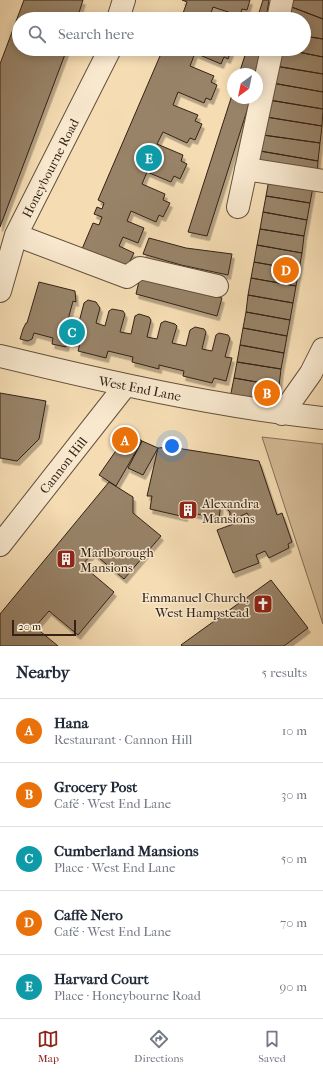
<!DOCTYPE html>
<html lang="en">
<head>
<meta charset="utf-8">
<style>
  :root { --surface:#fff; --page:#f2f2f3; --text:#1f2937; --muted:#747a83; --line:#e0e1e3; --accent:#8f2418 }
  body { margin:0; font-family:"IM FELL French Canon",serif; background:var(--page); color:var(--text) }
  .compass { position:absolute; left:227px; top:68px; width:36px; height:36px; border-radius:50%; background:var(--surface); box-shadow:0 2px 10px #0003; rotate:213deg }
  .scale { position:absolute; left:12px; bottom:10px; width:64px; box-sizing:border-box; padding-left:4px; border:2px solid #332216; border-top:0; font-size:11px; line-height:14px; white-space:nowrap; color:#332216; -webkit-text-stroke:3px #f8e8ce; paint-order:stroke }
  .you { position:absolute; left:172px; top:446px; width:14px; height:14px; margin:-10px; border:3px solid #fff; border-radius:50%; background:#1a73e8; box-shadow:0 0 0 6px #1a73e833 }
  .badge { display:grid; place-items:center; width:26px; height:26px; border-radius:50%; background:var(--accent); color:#fff; font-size:13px; font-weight:700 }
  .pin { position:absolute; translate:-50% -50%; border:2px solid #fff; box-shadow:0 1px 4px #0006 }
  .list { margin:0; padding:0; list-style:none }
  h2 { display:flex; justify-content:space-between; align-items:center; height:52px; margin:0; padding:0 16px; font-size:17px }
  h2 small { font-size:13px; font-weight:400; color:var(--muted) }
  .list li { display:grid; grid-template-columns:26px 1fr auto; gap:12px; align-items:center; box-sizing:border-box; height:64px; padding:0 16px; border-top:1px solid var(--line) }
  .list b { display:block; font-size:15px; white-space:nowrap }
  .list p { margin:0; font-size:13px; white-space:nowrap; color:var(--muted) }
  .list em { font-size:13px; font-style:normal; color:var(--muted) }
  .icon { flex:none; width:22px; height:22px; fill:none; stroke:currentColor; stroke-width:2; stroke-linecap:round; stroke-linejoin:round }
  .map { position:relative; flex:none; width:323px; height:646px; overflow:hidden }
  .search { position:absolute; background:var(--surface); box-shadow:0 2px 10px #0003; left:12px; right:12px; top:12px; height:44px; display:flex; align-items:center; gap:10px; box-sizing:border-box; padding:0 14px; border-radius:22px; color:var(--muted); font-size:15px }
  .sheet { height:372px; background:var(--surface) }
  nav { display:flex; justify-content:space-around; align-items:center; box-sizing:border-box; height:56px; border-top:1px solid var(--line); background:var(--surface); font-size:11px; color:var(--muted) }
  nav a { display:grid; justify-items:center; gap:2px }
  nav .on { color:var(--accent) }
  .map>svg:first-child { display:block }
</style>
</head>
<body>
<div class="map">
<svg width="323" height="646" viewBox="0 0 323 646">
  <defs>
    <filter id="shadow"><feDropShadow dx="2.5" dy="4.5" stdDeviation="0" flood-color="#0004"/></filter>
  </defs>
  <rect width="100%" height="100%" fill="#f5dcb3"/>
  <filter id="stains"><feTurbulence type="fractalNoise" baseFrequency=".005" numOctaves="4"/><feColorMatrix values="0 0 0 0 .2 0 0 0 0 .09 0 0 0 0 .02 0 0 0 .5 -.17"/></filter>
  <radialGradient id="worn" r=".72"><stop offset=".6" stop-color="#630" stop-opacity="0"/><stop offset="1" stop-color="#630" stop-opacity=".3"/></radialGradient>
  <path fill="#d4bc98" stroke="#846f57" d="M262 437 323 444V624Z"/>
  <path fill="#988368" stroke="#332216" filter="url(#shadow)" d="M24 0H83L77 19H19V49H67L0 227V64Z
    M250 0 247 10 242 9 240 16 213 7 209 19H174L178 12 182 16 187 2 182 0Z
    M263 0H269L266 19H257Z
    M291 0H323V19L289 6Z
    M289 6 323 19V39L304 36V19H285Z
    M304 36 323 39V57L283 49H304Z
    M163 49H232L228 59 224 57 221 64 195 53 190 66 214 76 211 82 217 85 211 100 206 98 204 103 178 92 173 105 198 115 195 121 202 124 195 140 190 138 187 143 163 132 157 144 183 155 181 161 187 164 180 179 174 176 171 182 147 172 142 184 165 194 163 200 170 203 163 217 159 215 156 222 131 211 127 221 144 228 138 243 123 237 119 246 134 253 127 267 82 249 93 223 99 225 102 217 94 214 97 207 102 209 104 203 98 200Z
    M247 49H261L257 74H239Z
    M283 49 323 57V74L275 66Z
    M275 66 323 74V92L272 83Z
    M272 83 323 92V109L269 100Z
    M233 92V98H251L207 236 188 232Z
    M269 100 323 109 322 126 266 117Z
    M266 117 322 126 320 143 263 135Z
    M263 135 320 143 318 161 260 151Z
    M260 151 318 161 317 176 258 167Z
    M269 179 313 187 310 203 266 196Z
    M266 196 310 203 307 220 263 212Z
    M263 212 307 220 304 236 260 229Z
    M260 229 304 236 302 253 257 245Z
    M149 238 186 248 232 254 228 275 181 265 143 254Z
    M257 245 302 253 299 270 254 262Z
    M254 262 299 270 296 286 251 278Z
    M140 277 222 298 217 316 136 294Z
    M251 278 296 286 293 303 248 295Z
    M39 282 75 291 76 302 73 301 68 320 79 322 84 303 88 300 96 302 100 308 96 323 105 326 109 311 112 309 123 311 125 314 120 332 131 334 135 316 139 314 149 317 151 320 147 337 157 339 161 323 165 321 175 324 177 326 172 343 186 346 190 330 195 327 204 329 206 332 202 349 212 351 216 335 219 333 228 335 230 338 225 357 232 358 226 381 214 378 212 383 183 376 184 371 159 365V369L132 362 133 357 108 351 106 358 78 351 80 343 67 341 66 347 52 344 53 338 34 333 32 339 28 341 20 339 23 329 26 323H27Z
    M248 295 293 303 290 320 246 312Z
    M246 312 290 320 287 336 243 328Z
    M243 328 287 336 284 353 240 345Z
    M240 345 284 353 281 369 237 362Z
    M237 362 281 369 279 386 234 378Z
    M234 378 279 386 277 391 268 400 230 398Z
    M0 393 46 401 39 439 17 461 0 458Z
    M129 432 142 441 116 486 99 475Z
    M142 441 158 448 143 475 128 468Z
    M170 447 259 461 277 515 282 513 292 542 288 544 289 548 269 558 265 551 256 555 259 563 233 573 217 530 250 518 247 513 229 522 230 512 221 503 219 518 185 512V517L150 509 152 496H147L158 448Z
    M109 482 133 497V513L161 536 124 579 93 553 82 565 114 592 78 635 49 611 35 627 58 646H0V614Z
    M271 580 308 628 284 646H182L181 645Z"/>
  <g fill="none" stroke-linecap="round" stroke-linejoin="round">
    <g stroke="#64503d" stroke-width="24">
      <path id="minor" d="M118 19 124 0
        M278 19 282 0
        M246 169 323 181
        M238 207 272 49
        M16 235 127 277 140 268 217 286
        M0 291 16 235 110 49
        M0 356C107 382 214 406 323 418
        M282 414 311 373 323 349
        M0 545 125 386"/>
    </g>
    <use href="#minor" stroke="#f8e8ce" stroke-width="22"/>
  </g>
  <defs>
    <g id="building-square" transform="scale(1)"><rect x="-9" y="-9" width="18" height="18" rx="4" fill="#8f2418" stroke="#f8e8ce"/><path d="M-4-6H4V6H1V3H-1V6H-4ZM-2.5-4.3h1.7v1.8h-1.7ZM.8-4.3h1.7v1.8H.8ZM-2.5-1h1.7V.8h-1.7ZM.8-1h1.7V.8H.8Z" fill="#fff"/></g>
    <g id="church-square" transform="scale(1)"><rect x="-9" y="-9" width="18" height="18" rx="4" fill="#8f2418" stroke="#f8e8ce"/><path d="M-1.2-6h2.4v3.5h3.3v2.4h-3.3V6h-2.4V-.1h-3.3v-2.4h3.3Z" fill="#fff"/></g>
  </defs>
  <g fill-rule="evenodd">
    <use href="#building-square" x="188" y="510"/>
    <use href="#building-square" x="66" y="559"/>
    <use href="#church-square" x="263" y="604"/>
  </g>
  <g text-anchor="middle" stroke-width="3" stroke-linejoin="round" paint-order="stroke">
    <g font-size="13" fill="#332216" stroke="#f8e8ce">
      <text transform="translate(50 168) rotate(-63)" y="5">Honeybourne Road</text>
      <text transform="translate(140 388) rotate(11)" y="5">West End Lane</text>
      <text transform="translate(63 465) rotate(-52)" y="5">Cannon Hill</text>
    </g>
    <g font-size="13" fill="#332216" stroke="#f8e8ce" text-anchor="start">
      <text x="202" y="508">Alexandra<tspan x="202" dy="15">Mansions</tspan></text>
      <text x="80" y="557">Marlborough<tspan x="80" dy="15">Mansions</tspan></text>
      <text x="249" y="602" text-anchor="end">Emmanuel Church,<tspan x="249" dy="15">West Hampstead</tspan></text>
    </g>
  </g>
  <rect width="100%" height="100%" filter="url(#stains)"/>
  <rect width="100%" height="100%" fill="url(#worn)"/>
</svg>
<svg class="compass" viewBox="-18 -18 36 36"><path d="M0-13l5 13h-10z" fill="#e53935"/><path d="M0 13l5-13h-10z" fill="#747a83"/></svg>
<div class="scale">20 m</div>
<div class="you"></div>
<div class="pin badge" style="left:125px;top:440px;background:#e8710a">A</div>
<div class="pin badge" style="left:267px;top:393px;background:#e8710a">B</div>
<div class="pin badge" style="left:72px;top:332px;background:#0f9aa8">C</div>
<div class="pin badge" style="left:286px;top:270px;background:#e8710a">D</div>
<div class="pin badge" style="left:149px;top:158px;background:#0f9aa8">E</div>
<div class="search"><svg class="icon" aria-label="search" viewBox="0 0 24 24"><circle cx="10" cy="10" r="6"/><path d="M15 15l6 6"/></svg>Search here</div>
</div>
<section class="sheet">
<h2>Nearby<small>5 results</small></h2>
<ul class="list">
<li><span class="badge" style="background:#e8710a">A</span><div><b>Hana</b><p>Restaurant · Cannon Hill</p></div><em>10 m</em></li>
<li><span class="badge" style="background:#e8710a">B</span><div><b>Grocery Post</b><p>Café · West End Lane</p></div><em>30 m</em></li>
<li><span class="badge" style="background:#0f9aa8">C</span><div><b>Cumberland Mansions</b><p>Place · West End Lane</p></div><em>50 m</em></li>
<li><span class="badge" style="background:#e8710a">D</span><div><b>Caffè Nero</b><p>Café · West End Lane</p></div><em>70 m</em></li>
<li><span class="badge" style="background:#0f9aa8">E</span><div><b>Harvard Court</b><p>Place · Honeybourne Road</p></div><em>90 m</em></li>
</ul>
</section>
<nav>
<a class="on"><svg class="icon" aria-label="map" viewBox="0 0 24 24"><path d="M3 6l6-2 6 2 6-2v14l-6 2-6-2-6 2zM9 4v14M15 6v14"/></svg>Map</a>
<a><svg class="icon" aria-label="directions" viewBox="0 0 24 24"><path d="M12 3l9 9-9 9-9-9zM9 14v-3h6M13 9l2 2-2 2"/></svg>Directions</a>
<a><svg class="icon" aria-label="saved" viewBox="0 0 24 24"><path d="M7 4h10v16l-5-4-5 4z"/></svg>Saved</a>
</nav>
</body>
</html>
